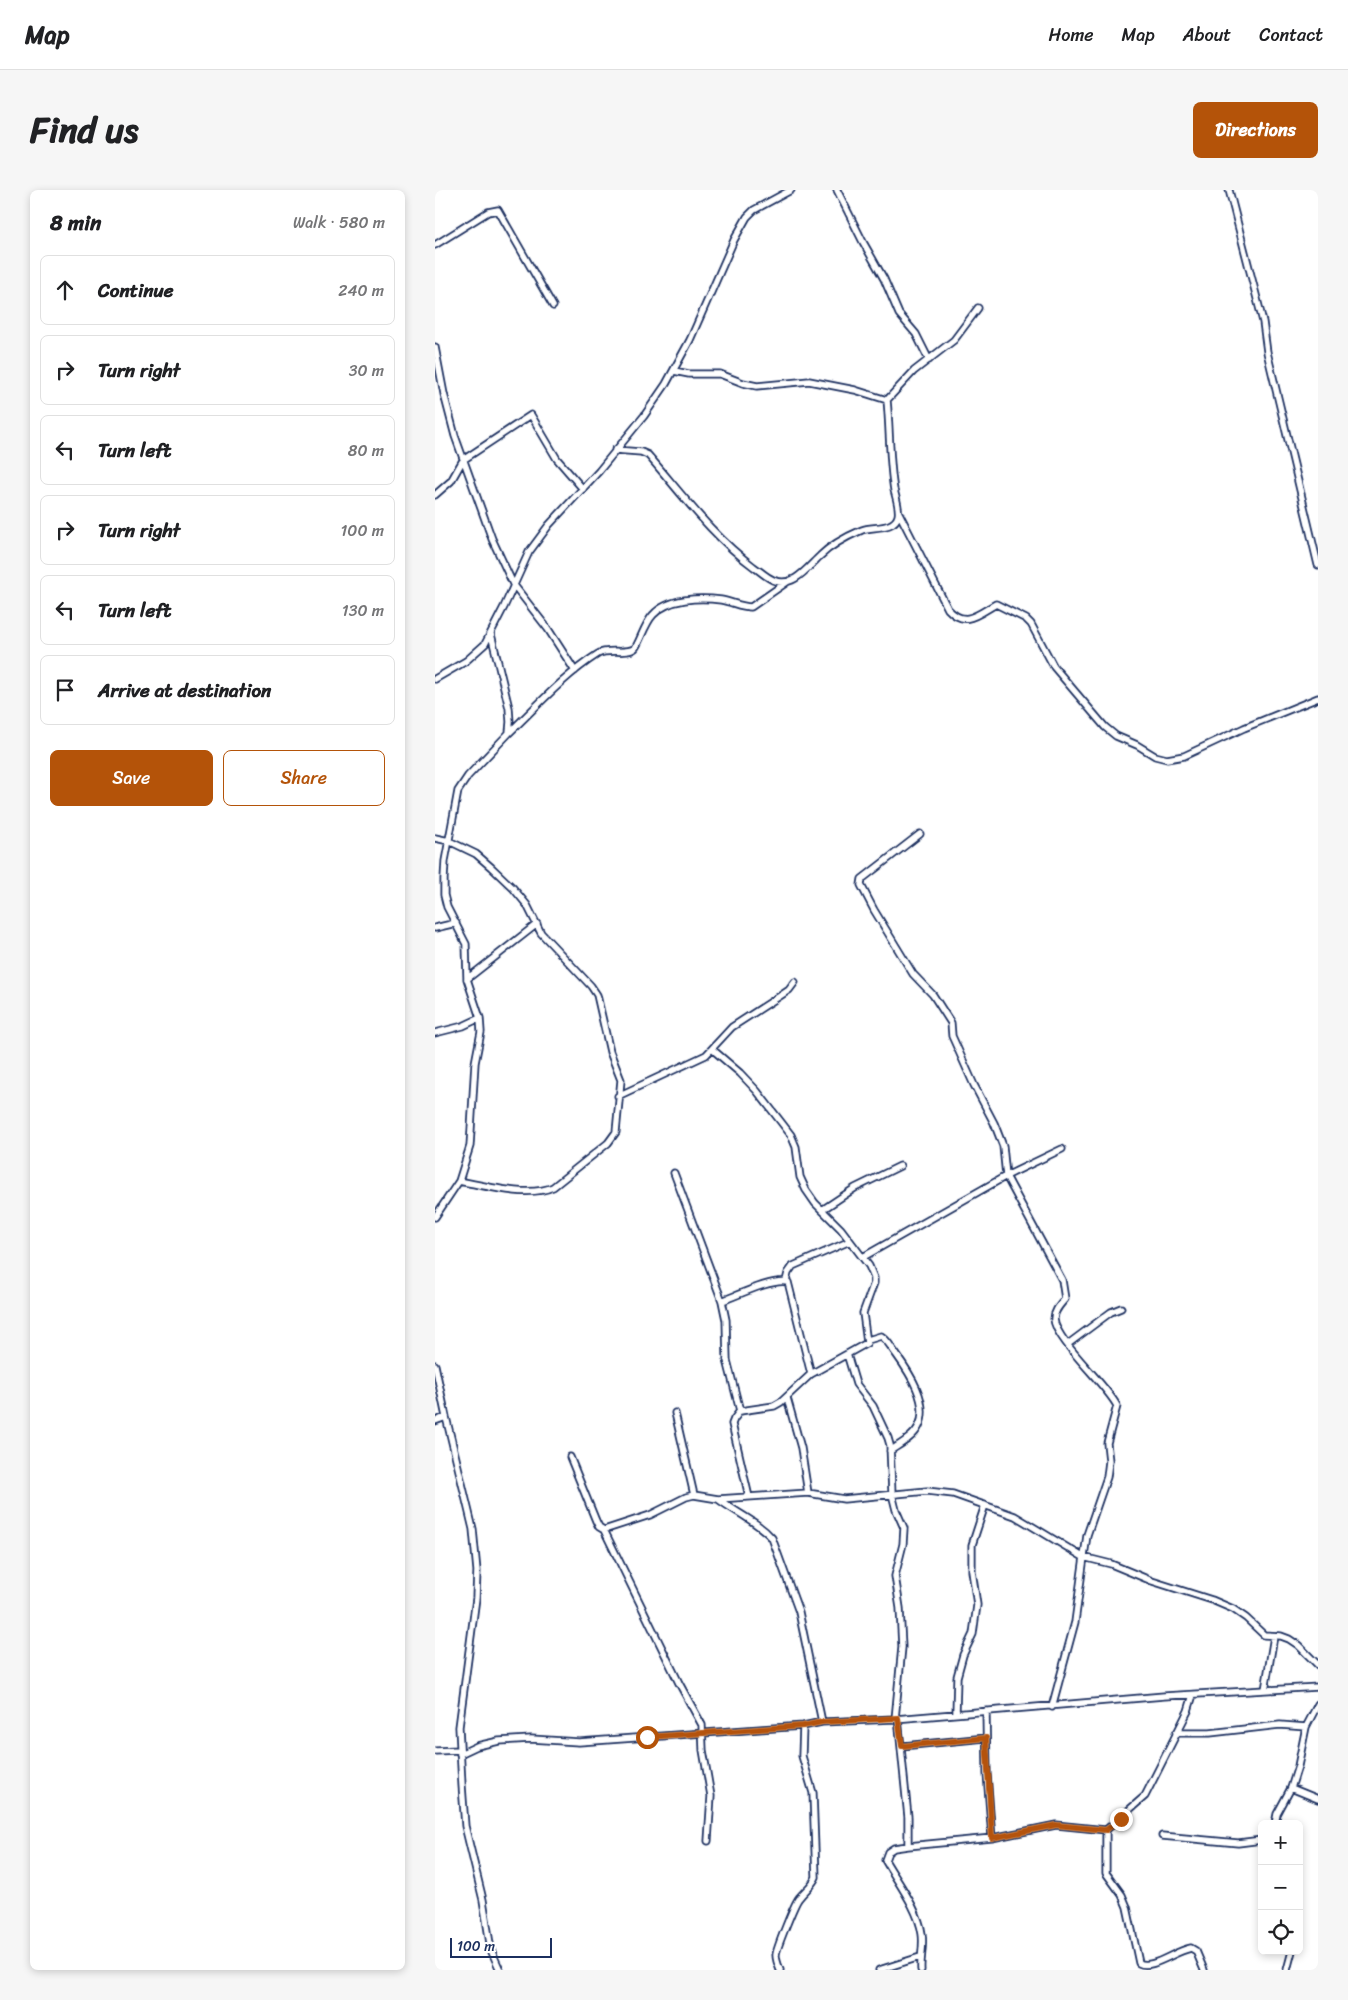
<!DOCTYPE html>
<html lang="en">
<head>
<meta charset="utf-8">
<style>
  :root { --surface:#fff; --page:#f6f6f6; --text:#202124; --muted:#757577; --line:#e0e0e0; --accent:#b45309 }
  body { margin:0; font-family:Sriracha,sans-serif; background:var(--page); color:var(--text) }
  .controls { position:absolute; right:15px; bottom:15px; display:grid; overflow:hidden; border-radius:8px; box-shadow:0 2px 8px #0003 }
  .controls button { width:45px; height:45px; display:grid; place-items:center; padding:0; border:0; border-bottom:1px solid var(--line); background:var(--surface); color:var(--text); font:25px sans-serif }
  .scale { position:absolute; left:15px; bottom:12px; width:102px; box-sizing:border-box; padding-left:5px; border:2px solid #1b2f5e; border-top:0; font-size:14px; line-height:18px; white-space:nowrap; color:#1b2f5e; -webkit-text-stroke:4px #fff; paint-order:stroke }
  .stop { position:absolute; width:15px; height:15px; margin:-11px; border:4px solid #b45309; border-radius:50%; background:#fff }
  .stop.end { background:#b45309; border-color:#fff; box-shadow:0 1px 5px #0008 }
  .list { margin:0; padding:0; list-style:none }
  h2 { display:flex; justify-content:space-between; align-items:center; height:65px; margin:0; padding:0 20px; font-size:21px }
  h2 small { font-size:16px; font-weight:400; color:var(--muted) }
  .list li { display:grid; grid-template-columns:32px 1fr auto; gap:15px; align-items:center; box-sizing:border-box; height:70px; margin:0 10px 10px; padding:0 10px; border:1px solid var(--line); border-radius:8px }
  .list b { display:block; font-size:19px; white-space:nowrap }
  .list em { font-size:16px; font-style:normal; color:var(--muted) }
  .actions { display:flex; gap:10px; padding:15px 20px }
  .actions a { flex:1; padding:11px 0; border:1px solid var(--accent); border-radius:8px; text-align:center; font-size:18px; color:var(--accent) }
  .actions .main { background:var(--accent); color:#fff }
  .icon { flex:none; width:28px; height:28px; fill:none; stroke:currentColor; stroke-width:2; stroke-linecap:round; stroke-linejoin:round }
  .map { position:relative; flex:none; width:883px; height:1780px; overflow:hidden; border-radius:8px }
  header { display:flex; align-items:center; gap:30px; box-sizing:border-box; height:70px; padding:0 25px; background:var(--surface); border-bottom:1px solid var(--line) }
  header strong { font-size:24px }
  nav { display:flex; gap:28px; margin-inline-start:auto; font-size:18px }
  .intro { display:flex; align-items:center; justify-content:space-between; box-sizing:border-box; height:120px; padding:0 30px }
  h1 { margin:0; font-size:35px }
  .button { padding:12px 22px; border-radius:8px; background:var(--accent); color:#fff; font-size:18px; font-weight:700 }
  main { display:flex; gap:30px; padding:0 30px }
  aside { flex:1; background:var(--surface); border-radius:8px; box-shadow:0 2px 8px #0003 }
  .map>svg:first-child { display:block }
</style>
</head>
<body>
<header>
<strong>Map</strong>
<nav><a>Home</a><a>Map</a><a>About</a><a>Contact</a></nav>
</header>
<div class="intro"><h1>Find us</h1><a class="button">Directions</a></div>
<main>
<aside>
<h2>8 min<small>Walk · 580 m</small></h2>
<ul class="list">
<li><svg class="icon" aria-label="ahead" viewBox="0 0 24 24"><path d="M12 20V5M6 11l6-6 6 6"/></svg><div><b>Continue</b></div><em>240 m</em></li>
<li><svg class="icon" aria-label="right" viewBox="0 0 24 24"><path d="M7 20v-9h11M14 6l5 5-5 5"/></svg><div><b>Turn right</b></div><em>30 m</em></li>
<li><svg class="icon" aria-label="left" viewBox="0 0 24 24"><path d="M17 20v-9H6M10 6l-5 5 5 5"/></svg><div><b>Turn left</b></div><em>80 m</em></li>
<li><svg class="icon" aria-label="right" viewBox="0 0 24 24"><path d="M7 20v-9h11M14 6l5 5-5 5"/></svg><div><b>Turn right</b></div><em>100 m</em></li>
<li><svg class="icon" aria-label="left" viewBox="0 0 24 24"><path d="M17 20v-9H6M10 6l-5 5 5 5"/></svg><div><b>Turn left</b></div><em>130 m</em></li>
<li><svg class="icon" aria-label="arrive" viewBox="0 0 24 24"><path d="M6 21V4h12l-3 4 3 4H6"/></svg><div><b>Arrive at destination</b></div></li>
</ul>
<div class="actions"><a class="main">Save</a><a>Share</a></div>
</aside>
<div class="map">
<svg width="883" height="1780" viewBox="0 0 883 1780">
  <rect width="100%" height="100%" fill="#fff"/>
  <filter id="ink" filterUnits="userSpaceOnUse"><feTurbulence type="fractalNoise" baseFrequency=".02" numOctaves="2"/><feDisplacementMap in="SourceGraphic" scale="10" xChannelSelector="R" yChannelSelector="G"/><feConvolveMatrix kernelMatrix="1 2 1 2 8 2 1 2 1" color-interpolation-filters="sRGB"/></filter>
  <g filter="url(#ink)">
    <g fill="none" stroke-linecap="round" stroke-linejoin="round">
      <g stroke="#1b2f5e" stroke-width="9">
        <path id="street" d="M402 0 428 52 449 89 464 124 481 144 494 170
          M794 0 828 132 832 162 883 375
          M0 55 53 22 63 20 118 116
          M0 157 9 204 20 246 57 349 78 394 113 439 140 481
          M239 181 254 184H285L308 193 322 196 374 191 420 200 452 210 479 181 519 150 543 118
          M180 260 206 262 213 265C247 304 277 346 319 377 325 381 331 387 338 390 358 399 373 377 385 366 396 355 413 346 427 340 438 336 459 340 463 326 465 319 461 308 459 300 454 271 455 240 452 210
          M0 305 16 291 28 270 96 225 122 269 148 299
          M464 323 513 419C530 438 543 424 561 414L591 429 596 434 619 477 670 537 681 546 702 555 720 566 732 569 749 566 809 538 883 508
          M0 489 31 471 50 454 69 417 94 362 114 335 164 281 209 226 231 194 255 150 299 50 312 27 319 20 356 0
          M74 543C102 516 130 485 163 464 173 458 192 465 200 458 204 454 210 433 218 425 233 408 265 407 286 410 297 412 306 417 316 417L352 392
          M485 644 427 689 426 695 439 720 478 784 498 805 516 833 517 846 539 895 559 933 568 956 571 986 627 1090 630 1109C625 1115 619 1121 619 1129 620 1150 672 1195 682 1216L672 1253 674 1271 672 1287 652 1345 640 1432 617 1517
          M0 648 14 651 41 664 56 677 78 698 92 715 106 743 156 796 162 805 175 862 186 890 181 942 173 953 118 997C93 1008 51 996 24 991
          M0 738 21 733
          M32 789 102 734
          M0 843 28 836 45 828
          M277 859 305 883 322 901 356 945 361 957 365 987 371 1000 380 1013 406 1039 434 1076 439 1088V1093L428 1123 432 1153 376 1184 346 1212 339 1216 305 1221
          M183 906 271 865 297 837 345 806 354 800 360 792
          M239 983 287 1111 291 1130 292 1170 305 1221 299 1229 297 1234 314 1307
          M387 1020 420 998 465 976
          M0 1027 24 991 35 956 40 873 46 842 45 828 32 789 31 754 12 717 9 705V689L10 671 23 601 33 586 74 543 75 532 74 518 56 444
          M428 1067 571 986 627 959
          M351 1091 353 1083 358 1076 415 1051
          M287 1111C303 1105 338 1088 353 1092L376 1184
          M433 1150 446 1146C453 1150 456 1158 461 1164 474 1182 495 1213 484 1236 479 1247 465 1254 455 1261
          M633 1154 676 1122 686 1118
          M412 1164 421 1194 438 1216 453 1248 455 1255 457 1304 461 1320 469 1338 468 1354 460 1386 465 1418 467 1457 460 1529
          M0 1175 11 1227 38 1339 42 1381 41 1408 24 1537 27 1595 30 1636 48 1710 56 1760 65 1780
          M352 1208 366 1258 373 1303
          M240 1223 259 1305
          M0 1231 11 1227
          M135 1267 161 1331 164 1337 169 1340 215 1325 251 1307 259 1305 283 1309 373 1303 409 1309 492 1301 518 1304 580 1326 648 1367 676 1374 717 1391 777 1410 798 1419 811 1428 829 1445 846 1446 854 1449 863 1455 883 1475
          M283 1309C300 1322 322 1331 337 1348L364 1422 387 1532
          M169 1340 244 1493 267 1535 268 1560 276 1606 273 1651
          M830 1500 839 1446
          M551 1521 552 1584 557 1648
          M521 1523 522 1487 528 1465 538 1444 542 1415 537 1381V1355L550 1315
          M463 1528 473 1627V1656
          M741 1543H775L845 1535 871 1537
          M467 1556 551 1548
          M0 1561 25 1560
          M25 1564 42 1556 64 1551 96 1549 144 1552 368 1536 387 1532 460 1529 729 1506 883 1497
          M856 1598 883 1609
          M840 1634 842 1624 856 1598 863 1576 871 1537 883 1514
          M671 1640V1683L687 1705 692 1717 704 1773C717 1780 739 1761 756 1758L761 1761 769 1780
          M727 1646 803 1653 827 1650
          M345 1780C343 1775 341 1770 341 1765 341 1760 360 1712 364 1708 370 1700 377 1696 381 1687L378 1603 367 1566 368 1536
          M444 1780 485 1767
          M486 1780C485 1768 489 1756 487 1744 484 1720 462 1691 450 1670L453 1662 459 1658 473 1656 557 1648 621 1635 671 1640 710 1606 753 1521 758 1505
          M852 1780 857 1761"/>
      </g>
      <use href="#street" stroke="#fff" stroke-width="5.5"/>
    </g>
  </g>
  <g fill="none" stroke-linecap="round" stroke-linejoin="round" filter="url(#ink)">
    <path stroke="#b45309" stroke-width="6" d="M212 1547 368 1536 387 1532 463 1528 467 1556 551 1548 557 1648 621 1635 671 1640 686 1629"/>
  </g>
</svg>
<div class="controls">
<button>+</button>
<button>−</button>
<button><svg class="icon" aria-label="locate" viewBox="0 0 24 24"><circle cx="12" cy="12" r="6"/><path d="M12 2v4M12 18v4M2 12h4M18 12h4"/></svg></button>
</div>
<div class="scale">100 m</div>
<div class="stop" style="left:212px;top:1547px"></div>
<div class="stop end" style="left:686px;top:1629px"></div>
</div>
</main>
</body>
</html>
